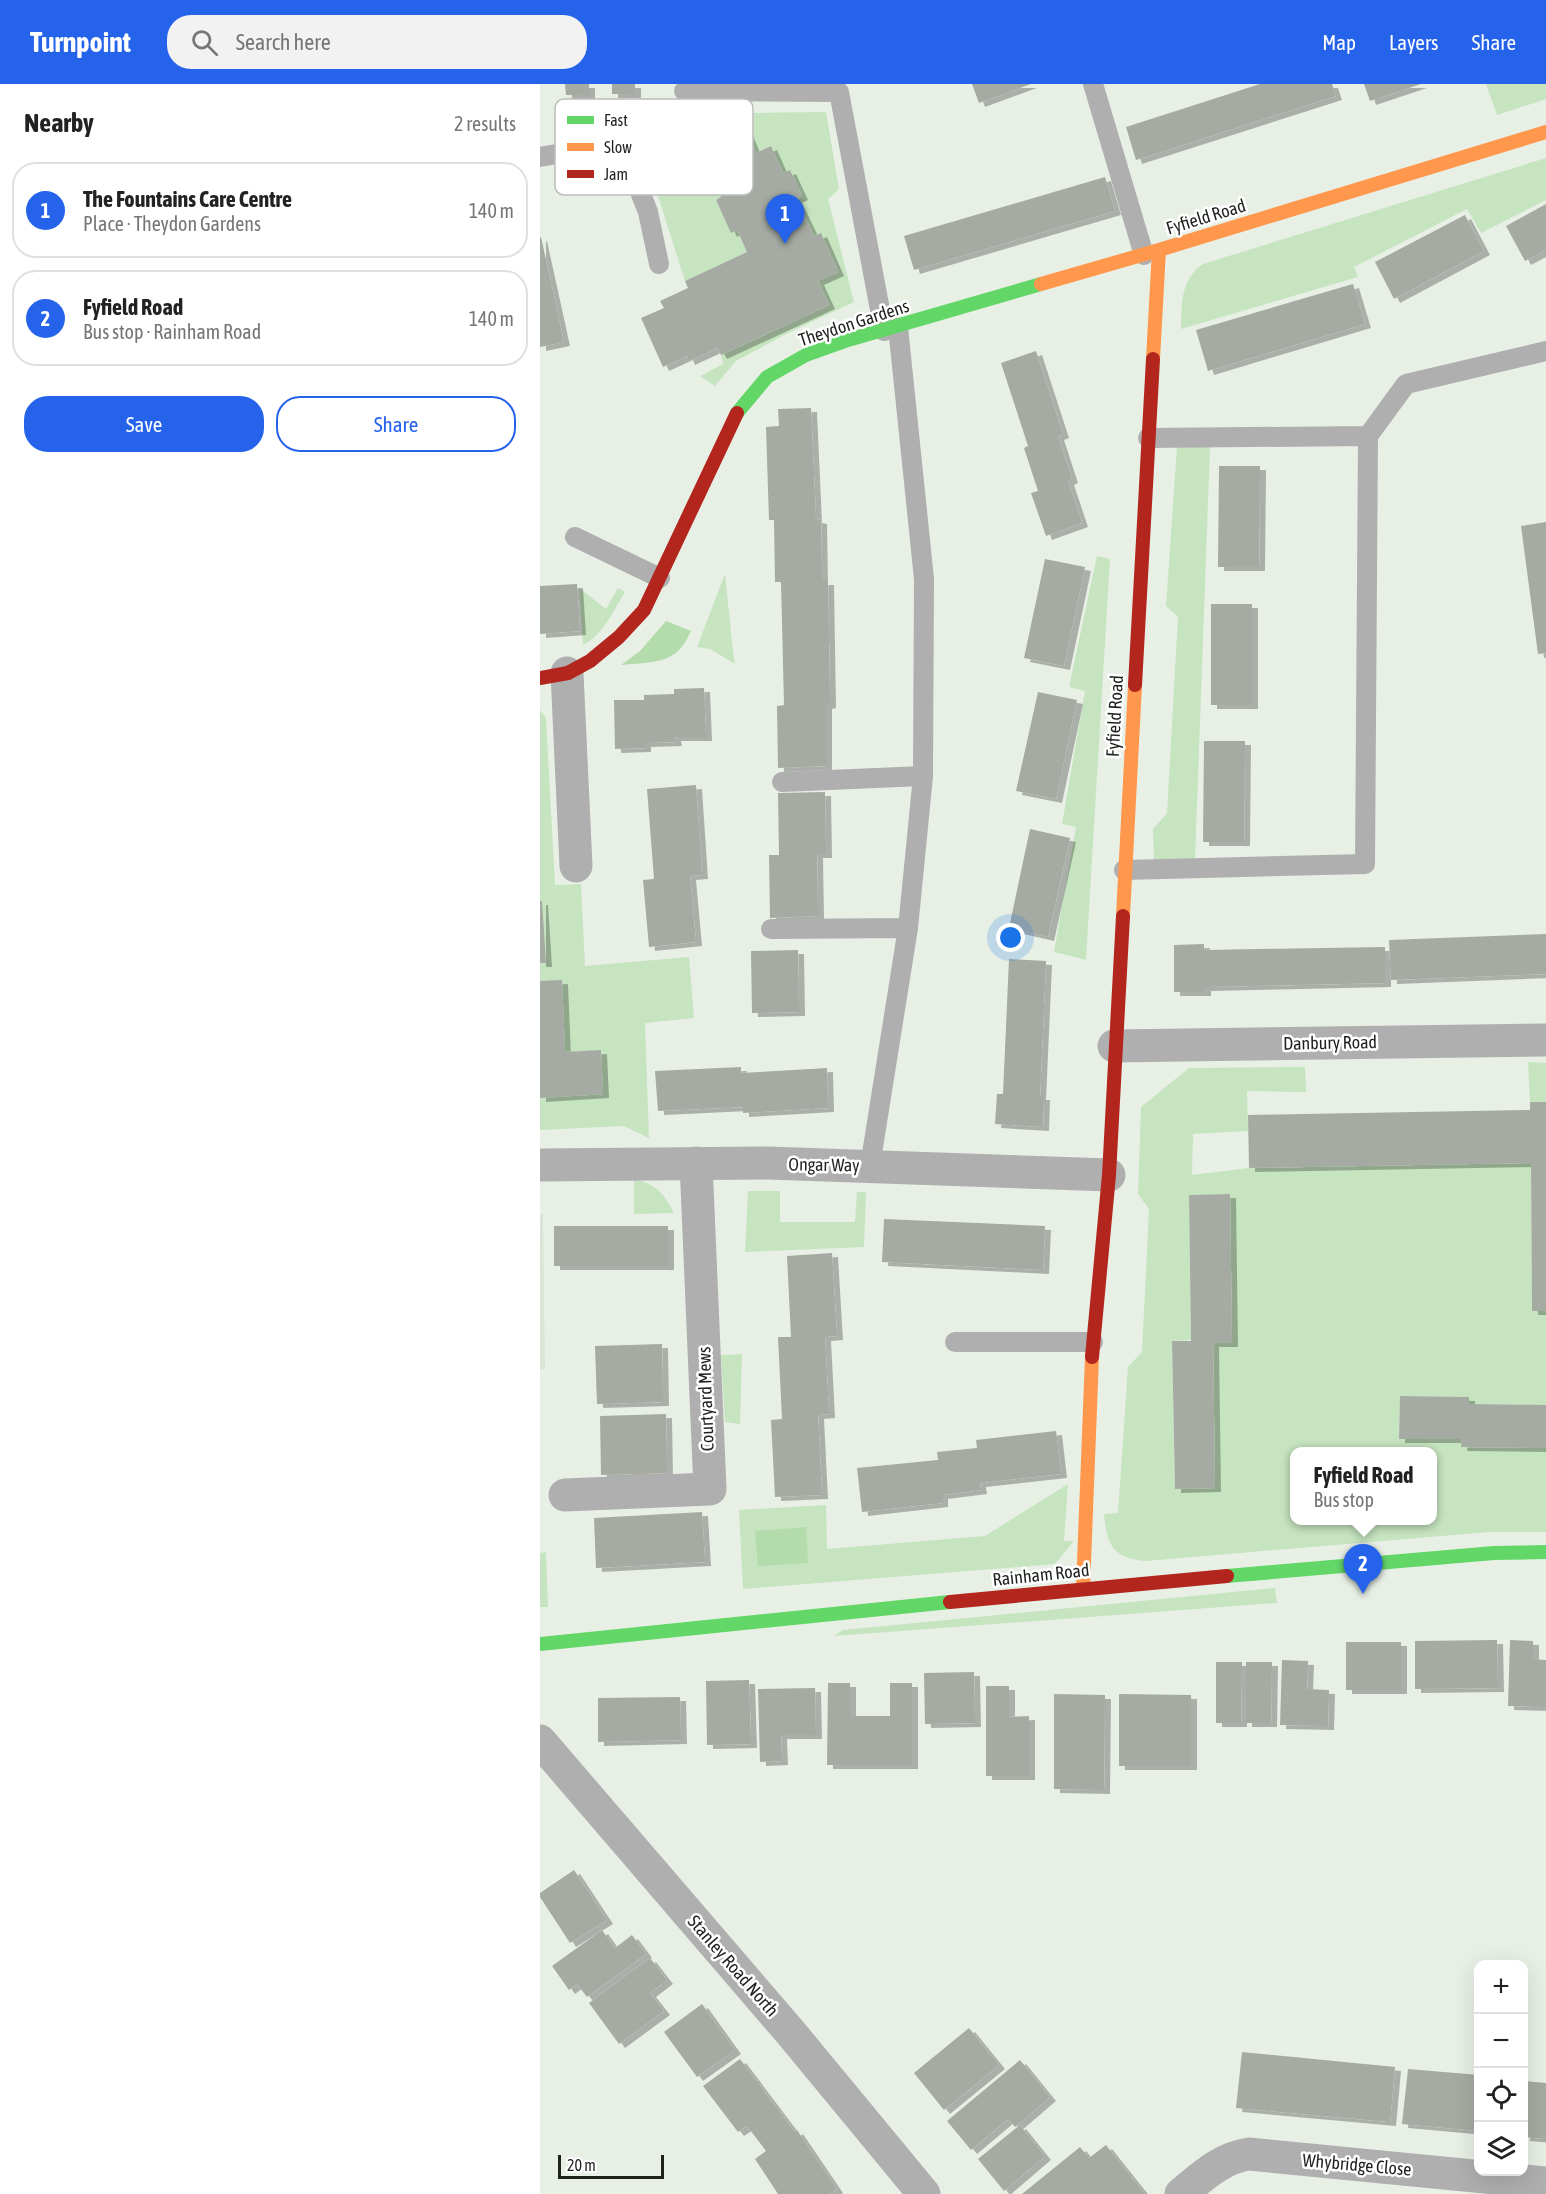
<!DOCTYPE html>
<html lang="en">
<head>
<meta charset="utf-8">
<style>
  :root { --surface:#fff; --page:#f2f2f2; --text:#222; --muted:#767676; --line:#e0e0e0; --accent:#2563eb }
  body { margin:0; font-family:"Asap Condensed",sans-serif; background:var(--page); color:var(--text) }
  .controls { position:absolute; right:18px; bottom:18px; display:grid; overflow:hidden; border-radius:12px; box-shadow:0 6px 24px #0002 }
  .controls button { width:54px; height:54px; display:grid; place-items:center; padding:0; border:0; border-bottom:2px solid var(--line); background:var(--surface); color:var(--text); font:30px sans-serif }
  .scale { position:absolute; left:18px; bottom:15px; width:106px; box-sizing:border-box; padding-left:6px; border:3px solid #1e221d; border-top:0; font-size:16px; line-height:21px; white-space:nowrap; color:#1e221d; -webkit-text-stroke:4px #fff; paint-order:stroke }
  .you { position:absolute; left:471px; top:854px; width:21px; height:21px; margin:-15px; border:4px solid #fff; border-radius:50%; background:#1a73e8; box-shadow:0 0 0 9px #1a73e833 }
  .badge { display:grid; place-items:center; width:39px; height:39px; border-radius:50%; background:var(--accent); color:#fff; font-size:20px; font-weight:700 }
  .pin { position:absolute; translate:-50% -50px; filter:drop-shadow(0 2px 3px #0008) }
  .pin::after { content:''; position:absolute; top:32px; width:21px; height:18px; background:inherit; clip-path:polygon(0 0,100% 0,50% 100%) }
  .popup { position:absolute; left:750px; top:1363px; width:147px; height:78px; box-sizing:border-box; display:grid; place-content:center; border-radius:12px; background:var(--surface); filter:drop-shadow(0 2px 4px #0005); font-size:20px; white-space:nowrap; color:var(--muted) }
  .popup b { font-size:22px; color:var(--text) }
  .popup::after { content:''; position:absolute; left:50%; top:100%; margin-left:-12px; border:12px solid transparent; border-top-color:var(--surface) }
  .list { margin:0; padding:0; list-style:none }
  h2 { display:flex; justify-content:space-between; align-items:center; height:78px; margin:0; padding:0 24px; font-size:26px }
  h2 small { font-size:20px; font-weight:400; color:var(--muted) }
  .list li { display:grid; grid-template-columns:39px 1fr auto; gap:18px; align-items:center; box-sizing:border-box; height:96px; margin:0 12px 12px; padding:0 12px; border:2px solid var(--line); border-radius:24px }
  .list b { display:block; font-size:22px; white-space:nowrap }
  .list p { margin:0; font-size:20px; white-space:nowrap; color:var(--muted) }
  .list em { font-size:20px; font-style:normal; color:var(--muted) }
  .actions { display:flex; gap:12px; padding:18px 24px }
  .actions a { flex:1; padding:14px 0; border:2px solid var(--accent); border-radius:24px; text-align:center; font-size:21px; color:var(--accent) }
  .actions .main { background:var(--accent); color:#fff }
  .icon { flex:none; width:33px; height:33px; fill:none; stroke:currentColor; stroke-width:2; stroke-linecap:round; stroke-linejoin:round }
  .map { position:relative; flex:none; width:1006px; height:2110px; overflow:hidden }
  header { display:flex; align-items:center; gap:36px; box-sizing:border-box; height:84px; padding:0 30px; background:var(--accent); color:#fff }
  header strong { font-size:28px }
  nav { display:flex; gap:33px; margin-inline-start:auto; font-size:21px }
  .search { width:420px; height:54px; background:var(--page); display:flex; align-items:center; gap:15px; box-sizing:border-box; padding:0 21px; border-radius:24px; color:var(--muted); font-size:22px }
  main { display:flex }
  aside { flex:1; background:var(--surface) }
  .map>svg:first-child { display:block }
</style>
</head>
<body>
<header>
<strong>Turnpoint</strong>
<div class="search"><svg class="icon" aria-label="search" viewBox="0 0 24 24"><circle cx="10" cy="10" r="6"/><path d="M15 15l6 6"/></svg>Search here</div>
<nav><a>Map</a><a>Layers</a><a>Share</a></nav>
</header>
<main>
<aside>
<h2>Nearby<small>2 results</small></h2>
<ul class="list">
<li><span class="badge">1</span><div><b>The Fountains Care Centre</b><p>Place · Theydon Gardens</p></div><em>140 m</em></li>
<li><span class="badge">2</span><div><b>Fyfield Road</b><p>Bus stop · Rainham Road</p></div><em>140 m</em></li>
</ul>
<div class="actions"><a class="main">Save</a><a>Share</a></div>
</aside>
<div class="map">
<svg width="1006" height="2110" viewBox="0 0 1006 2110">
  <defs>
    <filter id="shadow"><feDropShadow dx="6" dy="4" stdDeviation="0" flood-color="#0004"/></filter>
  </defs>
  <rect width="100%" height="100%" fill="#e8f0e6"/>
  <path fill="#d9e6d6" d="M0 1130H3L5 1285H0Z"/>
  <path fill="#c5e4bf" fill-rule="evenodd" d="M946 0H1006V15L957 31Z
    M286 28 299 105 288 115 314 218 248 249 196 277 175 302 160 292 183 280 181 271 289 221 278 197 298 187 281 150 274 152 256 115 262 112 250 86 243 89 231 62 216 69 207 48 173 64 178 76 167 82 181 113 176 116 191 148 197 146 207 168 145 197 93 33 126 30Z
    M1006 74V116L941 149 927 125 814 183 818 193 641 245C642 219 640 196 663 180Z
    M637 363H670L655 777 614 779 613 745 627 729 638 533 626 522Z
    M557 472 570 475 546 876 514 868 536 743 522 740 545 607 529 603Z
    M185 490 193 568 195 580 170 565 157 563Z
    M39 504 66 525 78 504 85 508C74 526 62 552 43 561Z
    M0 626 6 634 15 801 41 800 45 882 149 873 154 934 105 939 109 1054 84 1042 0 1046Z
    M988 978 1006 979V1018H990Z
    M765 983 766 1008 707 1007 708 1047 653 1050 652 1091 709 1084 991 1079 992 1227H1006V1321L929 1320V1313L860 1312 859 1354 922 1355V1363L1006 1364V1448H949L606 1477C573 1474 567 1462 564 1430L578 1429 588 1283 602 1268 609 1125 598 1110 601 1023 649 984ZM690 1110 692 1259H673L675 1404 635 1405 632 1257 651 1256 649 1111ZM754 1368H892V1436H754Z
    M94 1096C115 1098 125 1111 134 1129L94 1130Z
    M208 1107H240V1138H315L317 1108H326L324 1163 205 1168Z
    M202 1270 200 1340 185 1338 181 1271Z
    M528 1400 524 1457H534L515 1480 203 1505 199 1426 286 1421 287 1465 445 1452Z
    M6 1468 8 1523H0V1469Z
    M735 1504 737 1519 294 1552 303 1546Z"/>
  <path fill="#b3dbab" d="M126 537 151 547C148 553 145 559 141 564 128 580 100 579 81 581L100 567Z
    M266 1443 268 1479 218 1482 215 1447Z"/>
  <path fill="#a5aaa3" filter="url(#shadow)" d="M25 0H49V11H26Z
    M72 0H95V10H72Z
    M432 0H491L439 19Z
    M720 0H792L796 12 596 76 586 43Z
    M824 0H881L830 17Z
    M207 48 216 69 231 62 243 89 250 86 262 112 256 115 274 152 281 149 298 188 278 197 289 221 181 271 177 264 149 277 147 272 123 283 101 234 124 224 120 217 148 204 145 197 207 168 197 146 191 149 176 116 181 113 167 81 178 76 172 64Z
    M565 93 575 127 374 186 364 152Z
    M1006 120V166L985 177 966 142Z
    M925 131 944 167 854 215 835 178Z
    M1 153 24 258 0 263V154Z
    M813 200 825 240 668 287 656 246Z
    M496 267 523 350 518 352 532 395 528 397 542 439 506 452 491 409 498 407 484 364 488 362 461 279Z
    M271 324 276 435 281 436 282 497H288L290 620 286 621V682L238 684 237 622 244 621 241 498H235L234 436H229L226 343 239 342 238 325Z
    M679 382H720L719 483H678Z
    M1006 438V569L998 570 981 442Z
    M505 475 545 483 524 582 484 574Z
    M37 500 40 547 0 550V502Z
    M671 520H712V621H671Z
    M164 604 166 653H135L136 658 105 659V664L75 665 74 616H104V611L134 610V605Z
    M498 608 537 616 516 715 476 707Z
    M664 657H705L704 758H663Z
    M156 701 162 791 150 792 156 858 109 863 103 796 114 795 107 705Z
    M285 708 286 770H277L278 832 230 834 229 771H239L238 709Z
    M490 745 530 754 508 853 469 844Z
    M0 817H2L6 879H0Z
    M1006 850V890L851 896 849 856Z
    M664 860V866L845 863V899L665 903V908H634V861Z
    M258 866 259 928 212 929 211 867Z
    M469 875 506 877 500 1012H504L503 1043 455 1040 457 1010H463Z
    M22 896 25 968 61 966 63 1010 0 1014V897Z
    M201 983V989L287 984 288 1024 203 1029V1023L118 1027 115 987Z
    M990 1018H1006V1227H992L991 1079 709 1084 708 1031 990 1026Z
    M690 1110 692 1259H673L675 1404 635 1405 632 1257H651L649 1111Z
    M344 1135 505 1142 503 1186 342 1178Z
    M14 1142H128V1182H14Z
    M292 1169 297 1252 285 1253 289 1330 278 1331 282 1411 235 1413 231 1336 242 1335 238 1253H251L247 1172Z
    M122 1260 123 1318 57 1320 55 1262Z
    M860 1312 929 1313V1320L1006 1321V1364L921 1363 922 1355H859Z
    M126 1330 127 1389 61 1391 60 1332Z
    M516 1347 521 1390 440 1399 441 1406 402 1411V1419L322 1428 317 1384 398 1376 397 1368 437 1364 436 1356Z
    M162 1428 165 1478 56 1484 54 1434Z
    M957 1556 958 1604 875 1605V1557Z
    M970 1556 993 1557V1575L1006 1576V1623L968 1622Z
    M806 1558H861V1606H806Z
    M742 1576 768 1577 767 1605 789 1606 788 1642 740 1641Z
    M676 1578H702L701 1639H676Z
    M706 1578H732L731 1639H706Z
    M434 1588 435 1639 385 1640 384 1589Z
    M209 1596 211 1660 167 1661 166 1597Z
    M288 1599H310V1632H350V1599H372V1681H287Z
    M446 1602H469V1633L489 1632V1692H446Z
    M275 1604 276 1651H241L242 1677 220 1678 218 1605Z
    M514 1610 565 1611 564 1706 514 1705Z
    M579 1610 651 1611V1682H579Z
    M140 1613 141 1656 58 1658V1614Z
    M34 1786 67 1836 30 1859 0 1813V1809Z
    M62 1846 75 1864 92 1851 106 1870 47 1913 37 1900 29 1906 12 1882Z
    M110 1874 127 1896 110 1909 124 1927 79 1960 49 1919Z
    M162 1920 195 1966 157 1993 124 1948Z
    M429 1944 459 1981 404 2026 374 1989Z
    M702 1968 855 1983 850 2038 696 2024Z
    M200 1975 255 2048 257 2046 297 2105 290 2110H238L215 2075 226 2067 207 2042 198 2048 163 2002Z
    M480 1976 510 2013 475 2043 468 2035 431 2066 407 2037Z
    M868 1985 939 1991V2047L862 2040Z
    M984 1997 1006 1999V2055L984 2053Z
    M480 2041 505 2072 464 2107 438 2075Z
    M566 2061 605 2110H482L540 2063 549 2074Z"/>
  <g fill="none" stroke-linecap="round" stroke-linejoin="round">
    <path stroke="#afafb0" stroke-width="20" d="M553 0 604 171
      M144 7 299 8 344 247
      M0 73 81 59 108 128 119 180
      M608 354 828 352
      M35 453 120 494
      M242 698 383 692
      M584 786 825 780 828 352 866 300 1006 267
      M231 845 368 844
      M330 1082 368 844 383 692 384 495 358 243
      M415 1258H553"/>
    <path stroke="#afafb0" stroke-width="33" d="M27 589 36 782
      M574 962 1006 956
      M0 1081 228 1079 569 1091
      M25 1411 170 1405 156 1079
      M0 1657 251 1949 384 2110
      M641 2110C662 2093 681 2074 709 2070L1006 2099"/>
    <path stroke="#63d668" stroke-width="14" d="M197 329 227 293 266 271 308 256 501 200
      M687 1492 954 1469 1006 1468
      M0 1560 410 1518"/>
    <path stroke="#ff974d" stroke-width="14" d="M501 200 619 166
      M613 275 619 166 1006 48
      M583 832 595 601
      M543 1504 552 1273"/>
    <path stroke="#b3261e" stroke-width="14" d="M0 594 28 589 50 577 79 553 104 526 197 329
      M595 601 613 275
      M552 1273 569 1091 583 832
      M410 1518 687 1492"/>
  </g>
  <g text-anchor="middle" stroke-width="5" stroke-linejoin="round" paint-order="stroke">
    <g font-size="18" fill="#1e221d" stroke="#fff">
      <text transform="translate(666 133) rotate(-17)" y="6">Fyfield Road</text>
      <text transform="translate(314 239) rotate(-18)" y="6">Theydon Gardens</text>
      <text transform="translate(575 632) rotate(-87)" y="6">Fyfield Road</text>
      <text transform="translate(790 959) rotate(-1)" y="6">Danbury Road</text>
      <text transform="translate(284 1081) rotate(1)" y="6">Ongar Way</text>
      <text transform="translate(166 1315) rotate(-92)" y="6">Courtyard Mews</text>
      <text transform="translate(501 1491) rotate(-6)" y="6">Rainham Road</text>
      <text transform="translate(193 1882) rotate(49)" y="6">Stanley Road North</text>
      <text transform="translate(817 2081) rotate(5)" y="6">Whybridge Close</text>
    </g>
  </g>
  <rect x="15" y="15" width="198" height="96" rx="9" fill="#fff" stroke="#bcbdbb" stroke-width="1.5"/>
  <rect x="27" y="32" width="27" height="8" fill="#63d668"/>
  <rect x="27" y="59" width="27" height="8" fill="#ff974d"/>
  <rect x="27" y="86" width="27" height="8" fill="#b3261e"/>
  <g font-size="16" fill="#1e221d">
    <text x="64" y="42">Fast</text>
    <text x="64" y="69">Slow</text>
    <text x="64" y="96">Jam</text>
  </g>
</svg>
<div class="controls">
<button>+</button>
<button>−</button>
<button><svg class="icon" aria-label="locate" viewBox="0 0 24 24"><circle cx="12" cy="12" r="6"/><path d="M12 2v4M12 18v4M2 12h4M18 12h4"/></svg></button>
<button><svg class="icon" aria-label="layers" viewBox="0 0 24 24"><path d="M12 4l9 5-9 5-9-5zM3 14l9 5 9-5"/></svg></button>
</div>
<div class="scale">20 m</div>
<div class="you"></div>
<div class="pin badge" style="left:245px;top:160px">1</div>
<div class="pin badge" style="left:823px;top:1510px">2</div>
<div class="popup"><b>Fyfield Road</b>Bus stop</div>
</div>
</main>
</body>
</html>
